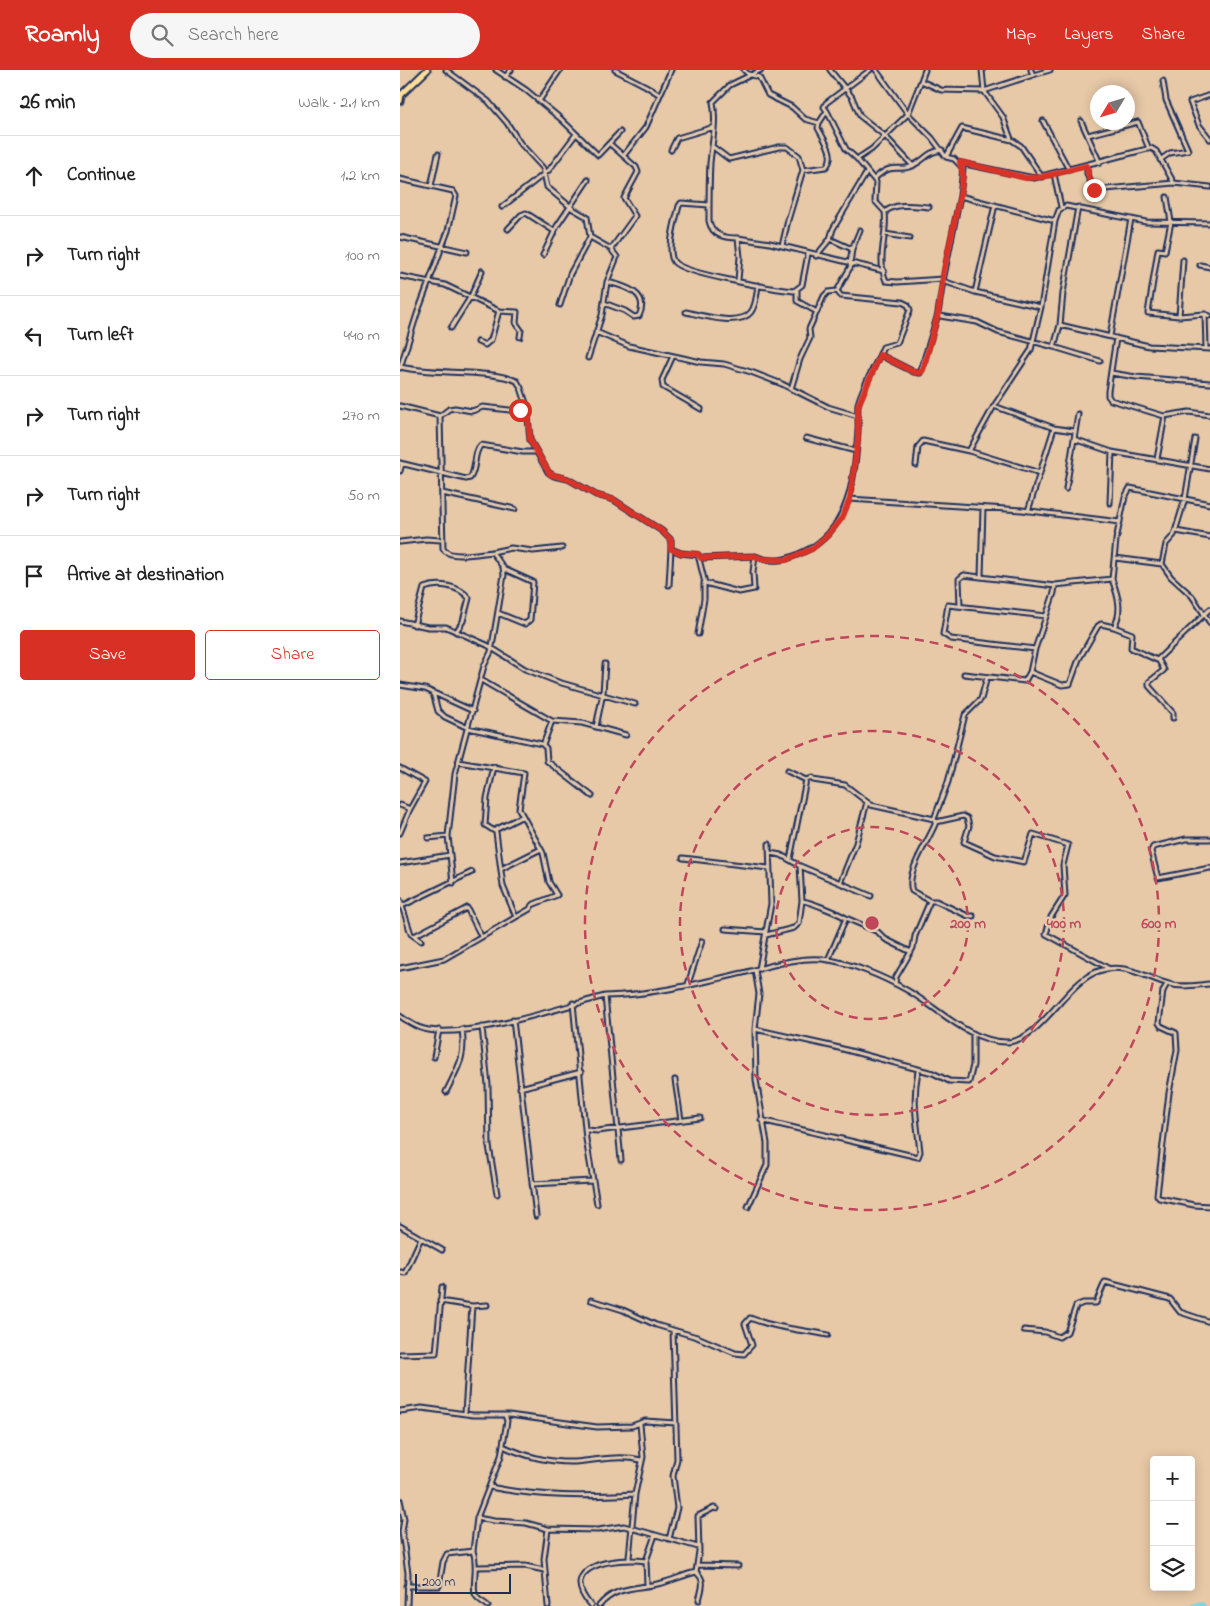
<!DOCTYPE html>
<html lang="en">
<head>
<meta charset="utf-8">
<style>
  :root { --surface:#fff; --page:#f6f6f6; --text:#222; --muted:#767676; --line:#e0e0e0; --accent:#d93025 }
  body { margin:0; font-family:"Indie Flower",sans-serif; background:var(--page); color:var(--text) }
  .controls { position:absolute; right:15px; bottom:15px; display:grid; overflow:hidden; border-radius:5px; box-shadow:0 2px 12px #0003 }
  .controls button { width:45px; height:45px; display:grid; place-items:center; padding:0; border:0; border-bottom:1px solid var(--line); background:var(--surface); color:var(--text); font:25px sans-serif }
  .compass { position:absolute; left:690px; top:15px; width:45px; height:45px; border-radius:50%; background:var(--surface); box-shadow:0 2px 12px #0003; rotate:232deg }
  .scale { position:absolute; left:15px; bottom:12px; width:96px; box-sizing:border-box; padding-left:5px; border:2px solid #1b2f5e; border-top:0; font-size:14px; line-height:18px; white-space:nowrap; color:#1b2f5e; -webkit-text-stroke:4px #e5caac; paint-order:stroke }
  .stop { position:absolute; width:15px; height:15px; margin:-11px; border:4px solid #d93025; border-radius:50%; background:#fff }
  .stop.end { background:#d93025; border-color:#fff; box-shadow:0 1px 5px #0008 }
  .list { margin:0; padding:0; list-style:none }
  h2 { display:flex; justify-content:space-between; align-items:center; height:65px; margin:0; padding:0 20px; font-size:21px }
  h2 small { font-size:16px; font-weight:400; color:var(--muted) }
  .list li { display:grid; grid-template-columns:32px 1fr auto; gap:15px; align-items:center; box-sizing:border-box; height:80px; padding:0 20px; border-top:1px solid var(--line) }
  .list b { display:block; font-size:19px; white-space:nowrap }
  .list em { font-size:16px; font-style:normal; color:var(--muted) }
  .actions { display:flex; gap:10px; padding:15px 20px }
  .actions a { flex:1; padding:11px 0; border:1px solid var(--accent); border-radius:5px; text-align:center; font-size:18px; color:var(--accent) }
  .actions .main { background:var(--accent); color:#fff }
  .icon { flex:none; width:28px; height:28px; fill:none; stroke:currentColor; stroke-width:2; stroke-linecap:round; stroke-linejoin:round }
  .map { position:relative; flex:none; width:810px; height:1536px; overflow:hidden }
  header { display:flex; align-items:center; gap:30px; box-sizing:border-box; height:70px; padding:0 25px; background:var(--accent); color:#fff }
  header strong { font-size:24px }
  nav { display:flex; gap:28px; margin-inline-start:auto; font-size:18px }
  .search { width:350px; height:45px; background:var(--page); display:flex; align-items:center; gap:12px; box-sizing:border-box; padding:0 18px; border-radius:28px; color:var(--muted); font-size:19px }
  main { display:flex }
  aside { flex:1; background:var(--surface) }
  .map>svg:first-child { display:block }
</style>
</head>
<body>
<header>
<strong>Roamly</strong>
<div class="search"><svg class="icon" aria-label="search" viewBox="0 0 24 24"><circle cx="10" cy="10" r="6"/><path d="M15 15l6 6"/></svg>Search here</div>
<nav><a>Map</a><a>Layers</a><a>Share</a></nav>
</header>
<main>
<aside>
<h2>26 min<small>Walk · 2.1 km</small></h2>
<ul class="list">
<li><svg class="icon" aria-label="ahead" viewBox="0 0 24 24"><path d="M12 20V5M6 11l6-6 6 6"/></svg><div><b>Continue</b></div><em>1.2 km</em></li>
<li><svg class="icon" aria-label="right" viewBox="0 0 24 24"><path d="M7 20v-9h11M14 6l5 5-5 5"/></svg><div><b>Turn right</b></div><em>100 m</em></li>
<li><svg class="icon" aria-label="left" viewBox="0 0 24 24"><path d="M17 20v-9H6M10 6l-5 5 5 5"/></svg><div><b>Turn left</b></div><em>440 m</em></li>
<li><svg class="icon" aria-label="right" viewBox="0 0 24 24"><path d="M7 20v-9h11M14 6l5 5-5 5"/></svg><div><b>Turn right</b></div><em>270 m</em></li>
<li><svg class="icon" aria-label="right" viewBox="0 0 24 24"><path d="M7 20v-9h11M14 6l5 5-5 5"/></svg><div><b>Turn right</b></div><em>50 m</em></li>
<li><svg class="icon" aria-label="arrive" viewBox="0 0 24 24"><path d="M6 21V4h12l-3 4 3 4H6"/></svg><div><b>Arrive at destination</b></div></li>
</ul>
<div class="actions"><a class="main">Save</a><a>Share</a></div>
</aside>
<div class="map">
<svg width="810" height="1536" viewBox="0 0 810 1536">
  <rect width="100%" height="100%" fill="#e7c9a7"/>
  <filter id="ink" filterUnits="userSpaceOnUse"><feTurbulence type="fractalNoise" baseFrequency=".02" numOctaves="2"/><feDisplacementMap in="SourceGraphic" scale="10" xChannelSelector="R" yChannelSelector="G"/><feConvolveMatrix kernelMatrix="1 2 1 2 8 2 1 2 1" color-interpolation-filters="sRGB"/></filter>
  <g filter="url(#ink)">
    <g fill="none" stroke-linecap="round" stroke-linejoin="round">
      <path stroke="#84d3e1" stroke-width="5.5" d="M794 1536 800 1534 803 1536"/>
      <g stroke="#1b2f5e" stroke-width="7">
        <path id="street" d="M46 0 88 31 107 53 120 73 143 98 147 117 173 139 187 147 190 167 211 179 217 187 207 212 202 245 188 288
          M96 0 126 20 161 49 198 85 220 62
          M215 0 246 16 260 25
          M344 0 348 4 359 7 368 25 392 37 405 49 419 53 427 41 446 79 457 89 472 79 508 44 521 11 541 20 584 21 582 0
          M430 0 452 27 460 46 485 66 513 96
          M476 0 508 44 532 68 546 87 554 89 563 98 560 126 543 211 575 222 641 237
          M631 0 633 5 650 0
          M105 7 111 0
          M521 11 525 0
          M810 25 790 32 799 55 810 69
          M697 29H698
          M139 31 160 0
          M427 41 424 37 426 33 470 0
          M643 51 669 100
          M681 51 700 93
          M710 52 713 58
          M688 65 738 52 749 79
          M611 69 603 47 584 21 633 5
          M210 74 236 97 238 102 224 128 235 146 211 179
          M313 77 329 89 379 77H387L399 86 403 100 388 150 382 176
          M271 80 277 68 314 57
          M224 85 246 57 271 0
          M546 87 562 58 612 70 621 76 642 107
          M457 89 476 112 475 131 485 142C488 165 476 188 486 211L497 212 543 209
          M760 90 770 83 788 80 766 30 763 11
          M560 93 634 108 751 78 756 81 774 113
          M687 96V104L694 120 774 113 810 117
          M403 100 426 97C437 85 424 70 418 58L419 53
          M654 104 661 137
          M0 109 53 121 56 126 48 161 17 244 0 298
          M474 109C494 90 498 104 514 95 526 89 527 82 542 80
          M31 116 38 84
          M767 127 771 152 765 181 758 180 748 243 779 246 805 244
          M309 135 281 133 279 136C276 148 266 181 274 192 283 204 376 219 394 221L402 215 408 184
          M102 137 149 100 176 64
          M485 142C496 132 515 136 529 137
          M655 151 659 140 666 136 746 152 810 153
          M108 159 121 145 126 143 154 161
          M485 164 510 168
          M0 167 67 182
          M338 168 370 173 484 201
          M430 169 452 179 460 160
          M143 185 157 156 188 110
          M416 186 430 169 433 159 467 102
          M450 194 452 179
          M800 195 810 197
          M0 206 45 215 99 241 91 270 85 275 78 272
          M338 210 340 187 338 168C325 168 312 166 309 151 309 132 309 112 310 93 312 72 317 52 313 32L330 15 361 0
          M543 211 538 243 540 246 577 252 598 262 654 277 660 255 663 223 678 137
          M397 220V231L417 242
          M575 222 595 135
          M204 233 225 241 234 247 239 246C250 223 225 216 207 212
          M160 235 170 204 190 167
          M99 241 117 242 116 253 121 260 120 267
          M286 242C300 245 340 257 351 242 356 236 357 223 358 215
          M779 246 783 190
          M660 255 749 276 810 279
          M51 258 71 226 82 201
          M196 262 229 276 301 292 324 294 351 302 382 314 428 337 458 346
          M710 266 731 149
          M716 268 708 321V326L711 330 764 346 789 342 810 345
          M654 277 700 291
          M806 278 805 244 810 246
          M480 285 514 302 520 303 538 244
          M273 286 262 310 263 317 301 339
          M0 297C33 305 90 299 117 311L121 318 127 336 130 370 148 402 154 406 168 409 196 425 214 430 262 461 271 470V479L281 483 298 485 301 488 355 486C372 494 387 490 403 482 450 461 455 407 458 360 459 352 457 342 458 334 462 317 476 295 483 277L497 273 510 240 508 235 502 232 441 226 437 221 452 194
          M711 303 736 307 810 313
          M391 319 400 289 410 268 409 259 424 226 428 222 437 221
          M0 336 40 346
          M594 336 654 358 674 361
          M406 368 456 381
          M674 369 712 382 810 399
          M795 369 785 429 774 465 766 474 762 494 771 507 792 526 810 553
          M569 381 640 403
          M757 389 765 346
          M0 393 66 409 70 408C77 399 73 382 81 375L123 382H135
          M516 395 518 377 523 371 569 381 594 336 631 280 641 237 655 151 560 126
          M0 401 2 394
          M666 419 678 344
          M42 423 115 439
          M449 429 622 440 720 452
          M710 433 712 382
          M628 441 654 358
          M776 461 810 467
          M0 472 26 469 41 470
          M92 482 111 478 133 481 162 478
          M298 485 305 513 339 522 354 519 353 502 355 486
          M715 488 762 494
          M581 506 583 438
          M269 515 271 479
          M560 536 559 509 564 505 655 516
          M98 543 125 554 130 550 133 512 104 499
          M646 546 548 535 543 564 551 569 635 579 654 523 655 515 712 509 716 470 725 427 730 418 810 434
          M0 551 28 557H46L87 575 125 599 158 612 235 634
          M14 555 24 518C39 512 59 516 69 528L63 551 56 562
          M714 557 732 564 731 578 757 590 810 539
          M298 564 304 529V513
          M758 589 764 600 749 612V616L773 643V648
          M630 602 662 615 670 614 679 589 698 556 701 554 714 557C723 541 718 526 712 509
          M564 604 625 611 630 602 635 579
          M81 610 152 651 182 653 226 665
          M0 615 25 619 73 641
          M33 623 38 641 45 647 68 658 142 674 146 678 147 691 192 726
          M196 657 203 623 205 594
          M143 675 152 651
          M58 692 124 703 119 739 143 783 149 812 157 825 132 835 130 839 116 847
          M0 698 25 712 10 739 0 763
          M387 701 406 710 412 708 413 710 445 715 471 735 534 749 536 752 563 746 567 748 569 756 564 772 595 786 624 792 633 764 668 775 663 795 665 825 651 847 646 864 708 898
          M0 735 10 739
          M534 749 548 712 565 645 581 629 587 607
          M95 760 123 746
          M28 768 48 766
          M810 769H786L753 777 751 781 758 808 810 798
          M370 783 381 785 400 796 471 826
          M283 788 368 798
          M390 789 406 710
          M0 793 50 785
          M101 799 141 779
          M53 813 48 766 55 704 84 596 91 582 104 505 103 497 92 482C80 483 51 490 43 479L40 346 49 339 55 338 72 341 83 337 128 342
          M440 813 456 773 467 732
          M0 830 11 864 21 871
          M402 831C406 830 440 844 446 848L428 890
          M530 831 512 821C505 802 529 771 536 752
          M2 836 72 802
          M446 848 478 862 485 869 511 882
          M325 859 366 862
          M366 865 394 858 399 853 402 831 400 796
          M14 866 67 838 81 866
          M0 898 44 889 116 847 103 816 96 762 85 755 87 728 94 697
          M359 899 371 834 369 774
          M355 900 359 924 355 959 435 977 533 1003 549 1011 569 1012 573 995V963
          M288 914 302 871
          M495 914 496 907 513 878 515 866 530 831H536L568 846H573
          M767 914 763 921 759 953 761 956 776 963 777 980 769 1023 757 1125 759 1128 794 1135 810 1136
          M205 926 221 1090
          M173 933 186 1069 197 1134
          M0 946C7 951 15 957 24 959 68 970 160 937 205 926 252 925 299 913 343 903 370 896 401 885 429 890 450 893 484 907 503 918 536 935 566 971 606 972 640 972 664 915 696 902 724 891 744 907 769 914 782 918 796 915 810 914
          M113 950 136 1146
          M82 957 88 1015 89 1076 97 1124
          M34 987 39 960
          M275 1010 281 1050
          M120 1018 181 1002
          M46 1022C58 997 66 988 62 959
          M361 1050 518 1087 520 1082C517 1052 512 1031 518 1001
          M187 1060 197 1061 300 1048
          M132 1114 192 1111
          M348 1137 367 1095V1073L356 1010 355 959
          M0 1156 42 1180
          M0 1202 5 1203 21 1168
          M191 1230 223 1240 256 1255 297 1267 335 1283 344 1284 352 1275 345 1254 350 1248C375 1258 402 1260 428 1265
          M40 1231 72 1236 87 1235
          M624 1260 645 1262 659 1267 667 1262 676 1236 683 1233H696L705 1212 770 1229 780 1242 810 1252
          M0 1284 36 1283 42 1217
          M0 1341 22 1338 73 1345H109L197 1357 232 1356 245 1351 276 1353
          M65 1343 72 1236
          M103 1376C124 1386 151 1393 175 1392 196 1390 220 1385 241 1390
          M90 1417C139 1427 185 1427 235 1424
          M0 1430 4 1449 2 1462 8 1503 7 1536
          M77 1448 94 1451 126 1453 148 1459 198 1460 224 1456 298 1477
          M148 1459 144 1489 148 1536
          M269 1469 277 1438 273 1406 277 1389 273 1261
          M73 1481C79 1497 71 1518 76 1526 79 1531 84 1532 88 1536
          M229 1488 235 1424 243 1387 240 1354
          M298 1495 338 1496
          M77 1497 125 1496 144 1500
          M247 1515 246 1491 255 1465
          M7 1516H39L43 1492 47 1484 73 1481 77 1448 101 1386 107 1351 105 1345
          M299 1530C302 1518 306 1510 296 1502L299 1481 298 1446 314 1438 317 1439
          M191 1536C155 1495 216 1487 246 1491
          M199 1536C216 1515 239 1519 262 1513 273 1510 284 1505 296 1502"/>
      </g>
      <g stroke="#1b2f5e" stroke-width="9">
        <path id="primary" d="M0 31 1 25 27 0"/>
      </g>
      <use href="#street" stroke="#e5caac" stroke-width="3"/>
      <use href="#primary" stroke="#fede96" stroke-width="5"/>
    </g>
  </g>
  <g fill="none" stroke-linecap="round" stroke-linejoin="round" filter="url(#ink)">
    <path stroke="#d93025" stroke-width="6" d="M120 340 128 342 130 370 150 404 168 409 196 425 214 430 262 461 271 470V479L281 483 298 484 301 488 355 486 362 489 386 490 412 479 428 465 442 448 450 429 458 369V336L480 285 514 302 520 303 523 300 538 244 544 200 560 126 563 105 560 92 626 108 642 107 687 96 688 104 694 120"/>
  </g>
  <g fill="none" stroke="#bf465b" stroke-width="2.5" stroke-dasharray="9 6">
    <circle cx="472" cy="853" r="96"/>
    <circle cx="472" cy="853" r="192"/>
    <circle cx="472" cy="853" r="287"/>
  </g>
  <circle cx="472" cy="853" r="8" fill="#bf465b" stroke="#e5caac" stroke-width="2.5"/>
  <g font-size="15" text-anchor="middle" font-weight="bold" fill="#bf465b" stroke="#e5caac" stroke-width="4.5" stroke-linejoin="round" paint-order="stroke">
    <text x="568" y="858">200 m</text>
    <text x="664" y="858">400 m</text>
    <text x="759" y="858">600 m</text>
  </g>
</svg>
<div class="controls">
<button>+</button>
<button>−</button>
<button><svg class="icon" aria-label="layers" viewBox="0 0 24 24"><path d="M12 4l9 5-9 5-9-5zM3 14l9 5 9-5"/></svg></button>
</div>
<svg class="compass" viewBox="-18 -18 36 36"><path d="M0-13l5 13h-10z" fill="#e53935"/><path d="M0 13l5-13h-10z" fill="#767676"/></svg>
<div class="scale">200 m</div>
<div class="stop" style="left:120px;top:340px"></div>
<div class="stop end" style="left:694px;top:120px"></div>
</div>
</main>
</body>
</html>
